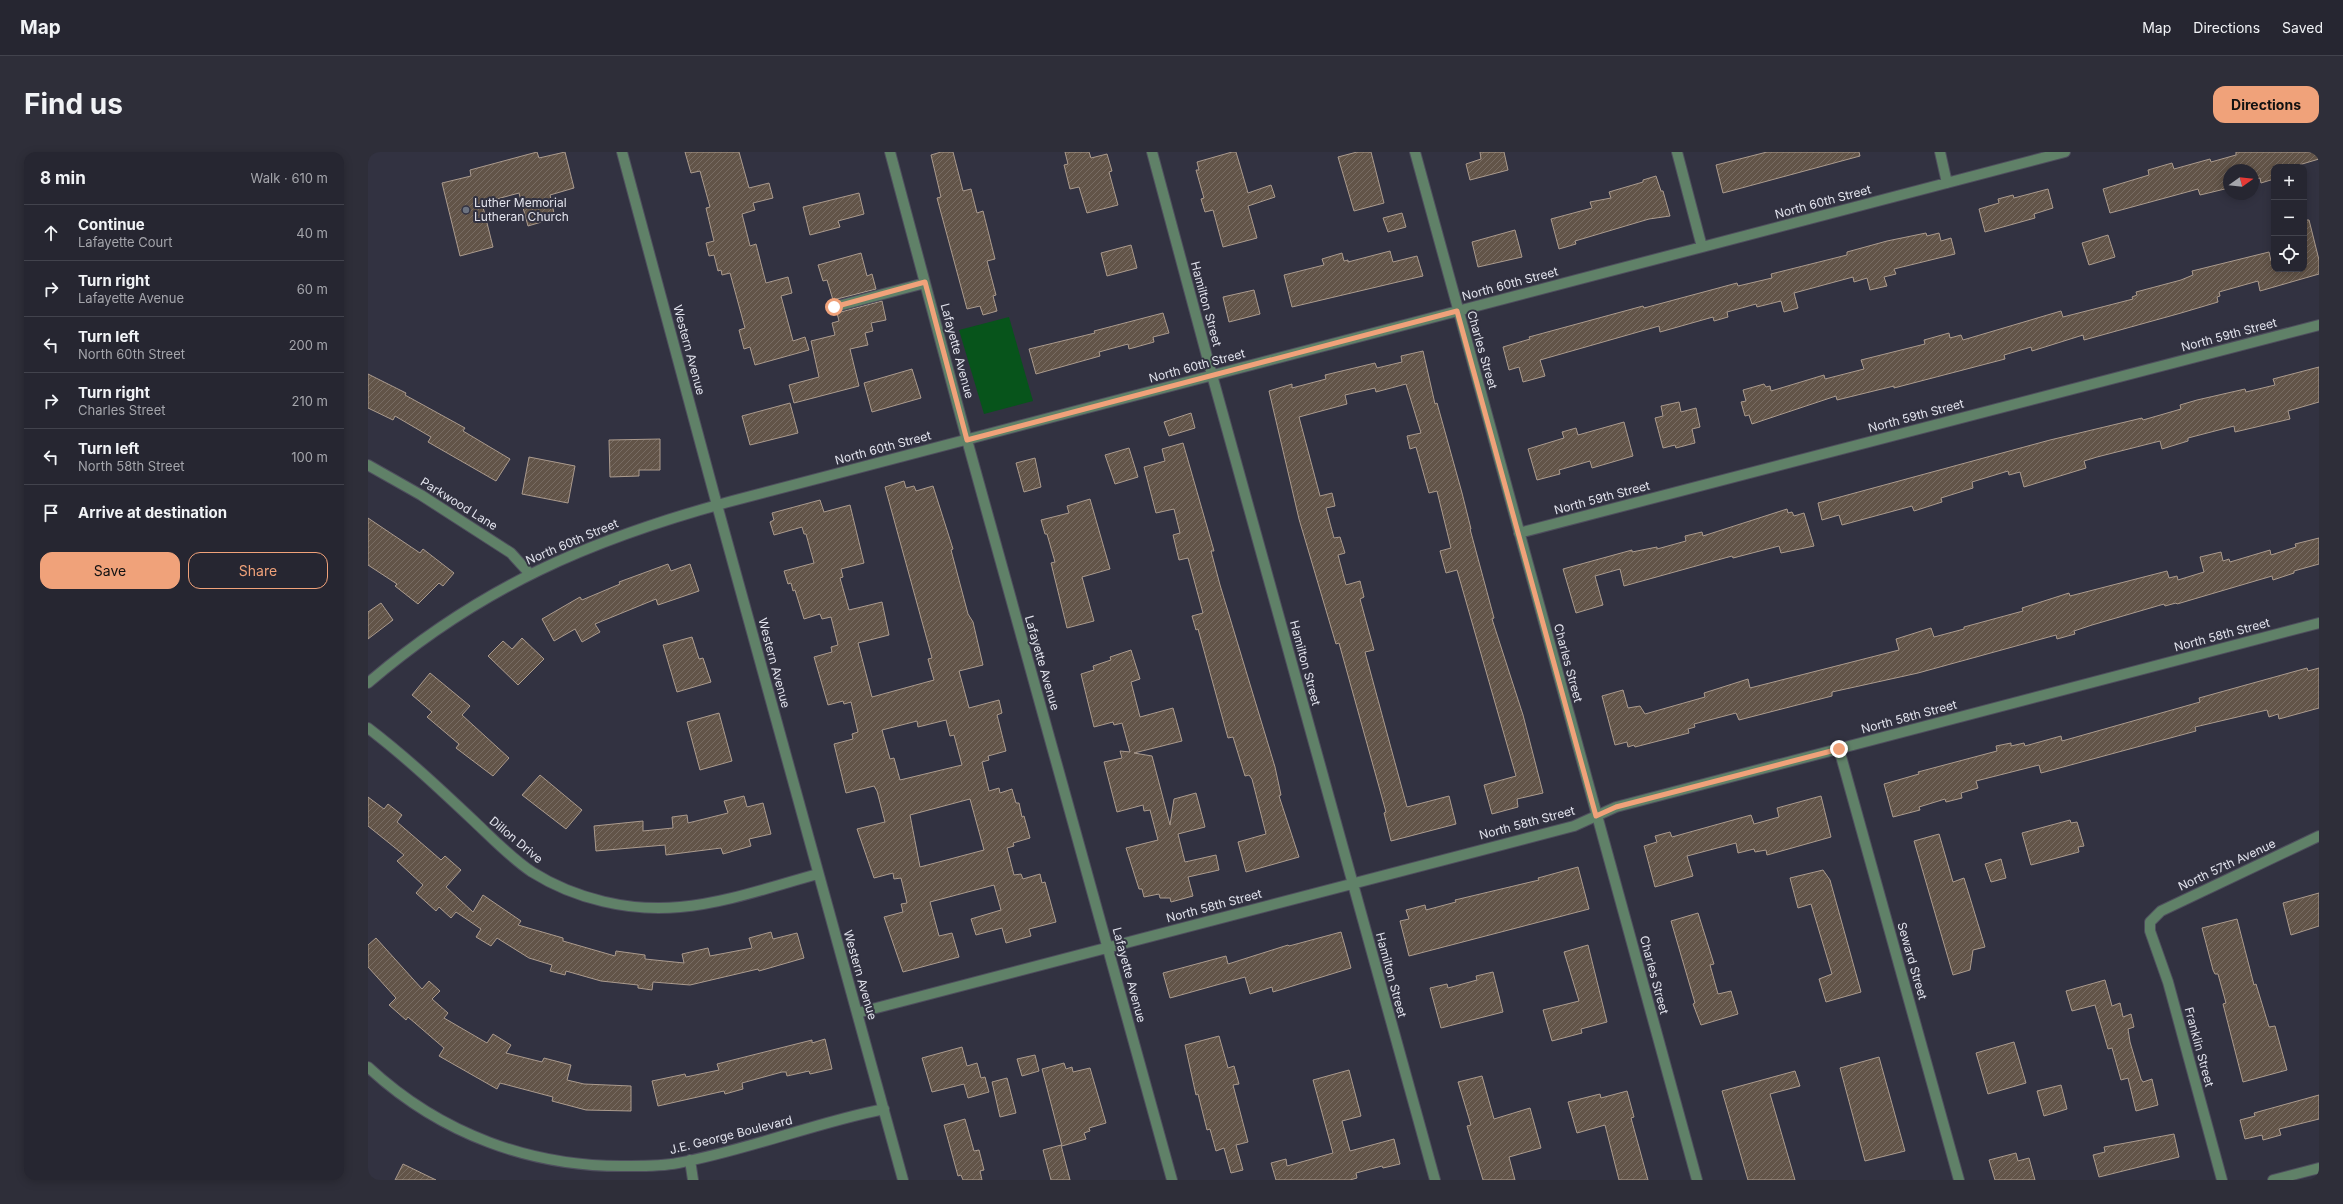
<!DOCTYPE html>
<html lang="en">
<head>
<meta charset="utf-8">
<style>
  :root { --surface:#262631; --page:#2e2e39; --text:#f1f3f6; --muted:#a4a5ab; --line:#42434d; --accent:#f0a27a }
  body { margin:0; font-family:Inter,sans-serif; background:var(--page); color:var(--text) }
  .controls { position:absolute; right:12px; top:12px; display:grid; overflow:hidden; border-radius:8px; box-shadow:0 2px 10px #0003 }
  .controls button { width:36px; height:36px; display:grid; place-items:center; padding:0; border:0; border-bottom:1px solid var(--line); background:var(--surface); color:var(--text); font:20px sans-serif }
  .compass { position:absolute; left:1855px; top:12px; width:36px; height:36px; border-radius:50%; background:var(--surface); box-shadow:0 2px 10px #0003; rotate:75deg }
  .stop { position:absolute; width:12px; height:12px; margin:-9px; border:3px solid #f0a27a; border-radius:50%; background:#fff }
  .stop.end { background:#f0a27a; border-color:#fff; box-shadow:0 1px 4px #0008 }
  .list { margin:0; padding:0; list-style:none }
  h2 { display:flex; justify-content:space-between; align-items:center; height:52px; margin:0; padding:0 16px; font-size:17px }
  h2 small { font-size:13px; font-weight:400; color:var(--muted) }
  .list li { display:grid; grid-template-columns:26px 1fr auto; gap:12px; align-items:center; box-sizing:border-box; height:56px; padding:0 16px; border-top:1px solid var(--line) }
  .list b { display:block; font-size:15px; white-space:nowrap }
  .list p { margin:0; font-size:13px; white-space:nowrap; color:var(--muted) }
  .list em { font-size:13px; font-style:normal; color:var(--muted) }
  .actions { display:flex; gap:8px; padding:12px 16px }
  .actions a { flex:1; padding:9px 0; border:1px solid var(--accent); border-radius:12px; text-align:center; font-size:14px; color:var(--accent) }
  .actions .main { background:var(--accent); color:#111 }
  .icon { flex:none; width:22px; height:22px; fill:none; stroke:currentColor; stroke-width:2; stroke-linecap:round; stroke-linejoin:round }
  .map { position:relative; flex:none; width:1951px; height:1028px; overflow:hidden; border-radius:12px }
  header { display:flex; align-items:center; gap:24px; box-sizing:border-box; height:56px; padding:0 20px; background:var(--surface); border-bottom:1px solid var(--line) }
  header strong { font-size:19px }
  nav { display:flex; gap:22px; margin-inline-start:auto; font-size:14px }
  .intro { display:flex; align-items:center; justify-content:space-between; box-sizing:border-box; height:96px; padding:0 24px }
  h1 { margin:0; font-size:28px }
  .button { padding:10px 18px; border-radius:12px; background:var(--accent); color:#111; font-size:14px; font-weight:700 }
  main { display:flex; gap:24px; padding:0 24px }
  aside { flex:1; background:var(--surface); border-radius:12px; box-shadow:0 2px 10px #0003 }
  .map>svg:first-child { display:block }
</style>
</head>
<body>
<header>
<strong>Map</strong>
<nav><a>Map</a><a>Directions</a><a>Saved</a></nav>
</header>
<div class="intro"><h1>Find us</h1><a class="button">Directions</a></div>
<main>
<aside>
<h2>8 min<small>Walk · 610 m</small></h2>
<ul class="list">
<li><svg class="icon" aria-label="ahead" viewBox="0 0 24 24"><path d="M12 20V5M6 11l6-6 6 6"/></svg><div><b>Continue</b><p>Lafayette Court</p></div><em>40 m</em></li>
<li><svg class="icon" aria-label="right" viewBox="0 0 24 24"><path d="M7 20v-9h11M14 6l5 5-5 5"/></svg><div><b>Turn right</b><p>Lafayette Avenue</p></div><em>60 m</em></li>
<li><svg class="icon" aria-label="left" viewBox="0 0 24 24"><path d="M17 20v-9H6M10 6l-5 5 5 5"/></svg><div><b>Turn left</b><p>North 60th Street</p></div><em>200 m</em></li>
<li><svg class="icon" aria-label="right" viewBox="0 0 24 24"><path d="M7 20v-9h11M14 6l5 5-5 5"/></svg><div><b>Turn right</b><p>Charles Street</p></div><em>210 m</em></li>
<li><svg class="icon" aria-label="left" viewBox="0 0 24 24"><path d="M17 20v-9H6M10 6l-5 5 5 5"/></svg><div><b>Turn left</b><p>North 58th Street</p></div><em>100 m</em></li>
<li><svg class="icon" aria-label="arrive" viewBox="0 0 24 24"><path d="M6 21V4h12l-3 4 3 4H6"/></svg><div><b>Arrive at destination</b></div></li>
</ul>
<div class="actions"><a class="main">Save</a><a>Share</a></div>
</aside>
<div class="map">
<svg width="1951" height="1028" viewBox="0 0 1951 1028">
  <defs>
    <pattern id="building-hatch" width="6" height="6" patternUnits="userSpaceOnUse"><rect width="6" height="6" fill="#625448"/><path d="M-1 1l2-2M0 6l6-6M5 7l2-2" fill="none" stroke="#786c63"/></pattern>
  </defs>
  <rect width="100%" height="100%" fill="#323241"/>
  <path fill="#07541b" d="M641 165 665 249 616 262 591 178Z"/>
  <path fill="url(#building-hatch)" stroke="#ab9b8e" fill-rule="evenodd" d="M169 0 171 6 197 0 206 36 182 43 187 66 160 74 151 41 114 51 125 95 92 104 74 31 103 24 102 18Z
    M317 0H371L381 36 401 31 405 46 385 51 387 58 374 62 382 94 388 92 398 131 420 125 424 141 413 144 425 189 437 185 441 198 387 213 382 195 376 197 371 178 377 176 362 121 354 123 353 118 350 119 346 103 341 104 338 91 346 89 338 56 342 55 332 19 323 21Z
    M573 0H585L595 39 603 37 609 61 615 59 627 107 619 109 628 143 625 144 629 159 615 163 612 154 599 157 569 46 573 45 563 3Z
    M697 0H721L723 6 739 2 744 19 741 20 750 53 719 61 711 35 702 37 696 13 700 12Z
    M864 0H868L880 41 903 33 907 45 880 54 889 86 855 95 845 58 837 60 833 47 836 46 828 18H831L829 10Z
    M989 0H1003L1016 51 986 59 970 5Z
    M1112 0H1136L1140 18 1102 28 1098 12 1113 7Z
    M1399 0H1491L1492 4 1355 41 1348 13Z
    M1868 0H1951V7L1924 15H1906V27L1893 31 1892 26 1885 28V18H1861V36L1832 43 1830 37 1742 61 1735 37 1781 23 1780 18 1804 11 1806 17 1842 7 1843 10 1868 3Z
    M1288 24 1293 39H1295L1302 64 1281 67 1207 89 1208 92 1191 97 1183 67 1224 56 1222 50 1243 46 1241 40 1275 30V28Z
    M1680 37 1685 56 1666 62 1667 66 1617 80 1611 57 1631 51 1630 47 1645 43 1646 46Z
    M491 41 496 62 470 69 472 75 442 83 435 55Z
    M1034 61 1038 75 1020 80 1015 66Z
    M1936 68H1941L1951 108V122L1892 139 1890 129 1851 140 1852 144 1849 145 1850 150 1813 161 1716 188 1715 183 1664 199 1663 195 1636 203 1637 207 1526 236V234L1469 248 1468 244 1384 272 1381 263 1377 264 1373 250 1378 249 1375 238 1396 232 1398 235 1402 234 1403 239 1456 223 1457 227 1496 217 1493 208 1557 192 1556 188 1581 181 1582 186 1593 183 1595 188 1693 159 1695 165 1765 147 1764 145 1769 143 1768 140 1813 128 1825 123 1824 119 1901 100 1903 109 1906 108V117H1936Z
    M1147 78 1154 105 1110 115 1104 90Z
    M1558 81 1559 84 1571 81 1573 89 1583 86 1587 102 1526 117 1528 122 1516 125 1519 134 1502 138 1499 126 1486 130 1485 125 1426 141 1430 156 1416 160 1413 149 1389 155 1388 152 1359 160 1360 165 1346 169 1345 165 1292 180 1291 174 1172 208 1177 224 1155 230 1151 215 1141 218 1135 195 1162 187 1161 185 1275 154 1276 156 1369 131 1370 134 1404 126 1403 122 1479 103V100L1519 89Z
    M1740 83 1747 105 1721 113 1714 91Z
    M763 93 769 116 739 124 733 101Z
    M1022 99 1025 110 1049 104 1055 124 924 155 916 123 956 113 954 107 974 101 976 109 980 108V110Z
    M493 101 499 124 504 122 508 137 465 148 459 128 455 129 450 113Z
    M886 138 892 162 861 170 855 145Z
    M514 149 518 168 503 171 505 179 497 181 500 193 482 197 491 234 426 251 421 233 451 225 443 189 467 183 464 171 471 169 469 161Z
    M795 161 801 181 785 185 786 190 761 197 760 192 731 200 732 204 668 222 661 197 727 181 726 179Z
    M1055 199 1067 252 1069 251 1094 341 1103 377H1102L1126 466 1124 467 1155 563 1175 641 1149 647 1150 655 1124 662 1116 633 1148 624 1089 418 1078 421 1072 399 1083 396 1069 339 1061 341 1048 295 1042 297 1039 284 1053 281 1038 232 1008 240 1007 236 977 243 979 252 931 265 952 344 964 341 967 354 958 356 966 386 972 385 977 401 970 403 978 433 992 429 996 445 992 447 1006 498 997 500 1039 655 1081 644 1088 672 1023 689 1016 661 1018 660 971 491 968 492 931 367 901 239 924 232V236L958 227 957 223 1007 211 1009 216 1034 210 1033 204Z
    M1951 215V250L1920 259 1922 267 1867 280 1866 274 1820 286V289L1794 297 1792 289 1729 305 1716 309 1718 316 1656 335 1652 320 1641 323 1640 319 1604 330 1605 336 1573 346 1574 350 1546 359 1544 354 1474 373 1471 363 1454 368 1450 351 1682 288 1774 266 1775 268 1813 257 1812 253 1829 248 1877 237 1878 240 1907 233 1905 227Z
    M544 217 553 246 504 260 496 231Z
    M0 222 38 241 37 243 97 276 95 279 142 307 128 329 60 290 63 285 27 264 25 268 0 256Z
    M1311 250 1313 260 1328 256 1332 275 1324 277 1327 291 1308 296 1307 293 1295 296 1287 266 1295 264 1293 254Z
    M422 251 430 281 382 293 374 264Z
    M823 261 827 276 801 284 796 270Z
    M1256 270 1265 304 1224 316 1222 309 1191 318 1192 322 1169 328 1160 297 1196 286 1194 280 1208 276 1210 283Z
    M292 287V318H271V324L242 325 241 288Z
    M815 291 846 399H843L852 433 907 615 913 643 911 644 931 705 878 720 870 690 898 682 884 627 881 623 877 624 865 585 860 586 830 477 828 478 824 464 835 461 820 406 811 408 805 383 812 381 806 357 788 361 776 315 797 309 794 297Z
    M761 296 770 325 747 332 737 303Z
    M161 305 207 314 200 351 154 342Z
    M667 306 673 335 656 340 648 311Z
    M536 329 538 336 546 334 548 339 565 334 585 397 583 398 600 462 605 470 615 513 591 519 601 556 631 548 634 561 629 563 638 599 620 604 621 608 614 610 621 639 631 636 632 641 644 637 648 651H651L654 665 656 664 662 686 645 691 646 694 639 696 646 723 653 722 655 727 672 722 674 731 677 730 688 770 661 777 663 784 638 791 634 776 608 783 603 767 633 758 626 733 562 750 571 784 584 781 591 805 535 820 516 765 535 760 533 752 539 751 533 726 526 727 525 721 506 726 489 677 517 670 509 639 506 634 478 641 466 592 485 587 484 582 490 580 483 550 476 552 475 549 460 553 446 505 464 500 463 495 470 493 463 465 454 467 452 462 436 467 427 438 425 439 423 431 420 432 416 419 446 411 438 382H436L434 375 406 383 402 370 406 368 404 361 452 348 456 360 482 353 496 411 473 417 475 425 472 426 481 458 514 450 521 483 490 491 504 545 566 528 560 507 564 506 517 335ZM578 568 582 584 586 583 594 613 532 628 526 606 522 607 514 578 549 569 550 575ZM602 647 616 698 552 715 542 663Z
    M722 347 742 417 714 425 726 469 699 476 683 411 687 410 679 382H677L673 368 701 361 699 354Z
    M1419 357 1420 361 1424 360 1426 364 1436 361 1446 394 1413 401 1411 394 1365 406 1364 404 1256 434 1252 417 1227 424 1235 453 1208 461 1195 417 1264 398V400L1289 395V397L1318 389 1317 384 1334 380 1335 384Z
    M0 366 52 401 55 397 86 421 75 434 71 431 50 452 27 434 29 432 0 413Z
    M1951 386V412L1926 419V421L1905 428 1904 424 1809 452 1808 451 1797 454 1796 452 1724 473 1706 479 1707 482 1689 487 1688 483 1550 521 1464 540V544L1371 568 1368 561 1326 572 1327 575 1320 577 1321 581 1267 595 1266 593 1260 595 1259 590 1247 593 1234 544 1255 538 1260 556 1272 554 1277 562 1337 545 1336 541 1380 527 1382 536 1531 498 1528 487 1563 476 1566 485 1596 477V475L1655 459 1654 456 1701 441 1702 444 1799 419 1801 426 1809 424 1810 428 1836 420 1832 405 1853 400 1855 409 1861 407 1862 410 1902 398 1903 403 1928 395 1927 392Z
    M300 412 303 419 322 412 331 439 290 453 288 447 227 472 232 480 214 490 207 477 186 489 174 467 212 445 214 448 252 432 251 430Z
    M13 451 25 468 0 487V460Z
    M324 485 331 507 335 506 343 530 309 540 295 493Z
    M154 486 176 507 150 533 120 504 135 489 144 497Z
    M763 498 772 527 763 530 772 565 805 556 814 589 766 601 784 604 802 673 806 647 828 641 837 675 810 682 817 710 848 703 851 718 820 725 825 744 803 750 802 746H792L791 742 776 745 774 737H771L758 696 790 688 782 658 776 659 775 653 749 660 736 610 754 606 752 599 762 600 754 571 746 573 745 570 726 575 713 522 726 518 725 514 743 508 742 505Z
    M1939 516 1940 519 1951 516V556L1911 567 1910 562 1901 565 1899 558 1827 575 1828 579 1673 621 1671 613 1608 629 1610 636 1593 641 1594 646 1578 650 1577 647 1551 655 1552 658 1525 665 1516 632 1551 622 1550 620 1629 599 1628 594 1643 591V594L1656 591 1657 594 1693 584 1694 589 1832 550 1831 546Z
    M62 521 102 554 94 563 141 606 125 624 88 596 91 592 59 565 64 560 44 543Z
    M351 561 364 609 332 618 319 570Z
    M172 623 214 658 198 677 154 643Z
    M376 644 379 655 395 651 403 682 381 687 383 694 355 702 353 696 298 703 297 693 228 699 226 674 275 669V679L305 676 304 665 319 663 320 671 360 661 356 649Z
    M1453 644 1463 685 1399 703 1398 698 1387 700 1386 697 1370 701 1368 691 1319 704 1325 724 1287 735 1276 694 1289 690 1287 684 1302 680 1304 685 1383 663 1386 672 1411 665 1409 656Z
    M0 645 16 657 20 652 34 663 29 670 73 708 77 704 93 718 78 735 105 760 115 743 153 769 150 773 195 786V789L247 804 248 799 277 803V807L316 811 314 802 340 796 342 804 384 796 381 786 403 780 405 787 429 781 436 806 391 819 390 817 322 833 285 830 284 838 270 836V833L233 829 198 819 197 823 182 819 184 813 161 806 129 786 123 794 108 785 113 777 88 760 83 766 71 755 68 759 48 741 55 733 29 709 36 703 0 674Z
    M1702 668 1703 671 1709 670 1716 694 1710 695 1711 700 1663 713 1654 681Z
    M1571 682 1585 730 1596 726 1617 795 1605 798 1602 818 1585 823 1546 689Z
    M1633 707 1638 726 1623 730 1617 712Z
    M1210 715 1221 757 1041 804 1032 769 1041 767 1038 758 1057 753 1058 758 1088 750 1087 748 1171 728 1170 726Z
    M1455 718 1462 728 1493 840 1458 850 1451 827 1464 822 1443 752 1430 756 1422 726Z
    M1951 741V774L1923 783 1915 751Z
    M1330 761 1346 812 1342 813 1350 842 1363 839 1370 862 1333 873 1325 852 1327 851 1303 769Z
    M1869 767 1886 833 1888 832 1901 875 1907 874 1919 918 1875 930 1855 852 1858 851 1850 822H1847L1845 818 1834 776Z
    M973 780 983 816 905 840 904 835 882 842 877 825 802 846 795 821 858 804 860 812 920 793 921 794Z
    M8 786 54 837 61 829 72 839 64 847 80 861 76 866 119 891 125 882 143 893 138 901 174 910 176 906 203 913 199 928 216 932 263 934V959L218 958 184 949 185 945 132 931 129 937 71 904 76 896 40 865 38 868 21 853 28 846 0 815V793Z
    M1220 793 1239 870 1213 877 1214 881 1184 889 1175 858 1211 849 1196 800Z
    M1125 820 1135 860 1073 876 1062 836 1079 832 1080 836 1109 828 1108 824Z
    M1737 828 1744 854 1752 851 1755 865 1763 862 1766 875 1760 877 1762 890 1773 927 1775 930 1784 927 1790 953 1768 959 1760 926 1753 928 1744 896 1740 897 1727 853 1704 859 1698 839Z
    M851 884 860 916 866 914 871 932 865 933 880 990 868 993 875 1018 863 1021 856 996 848 999 842 977 839 978 830 942 828 943 817 893Z
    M457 887 464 917 442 922 441 919 419 924 418 920H414L374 931 375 937 357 942 356 939 290 954 284 929 317 922 318 925 351 918 349 912 444 888V891Z
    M1646 890 1658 931 1620 942 1608 901Z
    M594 895 599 914 609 911 613 926 617 925 621 940 600 946 596 932 564 940 554 906Z
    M667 903 671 919 654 924 649 907Z
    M1511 905 1537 999 1497 1009 1472 916Z
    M696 911 698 917 704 915 705 920 722 916 738 971 721 976 722 979 716 981 718 987 694 994 674 917Z
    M981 918 993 964 974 969 982 999 1026 987 1032 1012 1015 1016 1014 1014 988 1021 989 1026 982 1028H908L903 1011 918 1007 919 1014 965 1001 945 928Z
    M1427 919 1432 934 1402 942 1427 1028H1380L1354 939Z
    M1114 924 1126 967 1162 956 1173 996 1141 1005 1147 1028H1115L1099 974 1103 973 1090 930Z
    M639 926 648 961 632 965 624 930Z
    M1693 933 1699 957 1676 964 1669 939Z
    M1259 939 1266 965 1263 966 1280 1028H1251L1237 973 1209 981 1200 950 1232 942 1233 946Z
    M1951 943V967L1911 977 1913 983 1895 988 1894 983 1877 987 1872 968 1887 964 1886 961Z
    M597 967 606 999 611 998 616 1018 612 1019 614 1028H595L593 1023 590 1024 576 973Z
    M1806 982 1811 1005 1731 1025 1725 1003 1737 1000 1736 995Z
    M693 993 702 1028H683L675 998Z
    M1648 1001 1650 1009 1661 1006 1667 1028H1627L1621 1008Z
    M35 1012 68 1028H27Z"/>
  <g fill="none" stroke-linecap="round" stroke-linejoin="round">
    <g stroke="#4e4e5d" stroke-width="12">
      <path id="minor" d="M254 0 349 353 535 1028
        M522 0 599 288 804 1028
        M784 0 844 223 1067 1028
        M1047 0 1329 1028
        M1309 0 1334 95
        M1572 0 1579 31
        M466 155 557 131
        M0 313 53 343 143 401 162 422
        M1151 381 1951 173
        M0 531C112 435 223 387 364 349L1697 0
        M0 576C38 605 72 637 107 670 125 687 143 706 164 720 207 747 262 760 312 755 358 751 405 734 450 722
        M1471 597 1591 1028
        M489 861 1206 674 1248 655 1951 471
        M0 915C72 982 164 1016 262 1014 278 1014 295 1014 310 1011 380 998 446 971 516 957
        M322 1008 325 1028
        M1854 1028 1800 830 1782 779V770L1793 759 1951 684
        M1905 1028 1951 1016"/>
    </g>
    <use href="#minor" stroke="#608168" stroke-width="10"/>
  </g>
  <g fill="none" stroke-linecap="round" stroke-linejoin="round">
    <path stroke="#f0a27a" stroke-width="5" d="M466 155 557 130 599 288 1089 159 1228 664 1248 655 1471 597"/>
  </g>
  <circle fill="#6b7280" stroke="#323241" stroke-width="1.5" cx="98" cy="58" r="4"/>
  <g text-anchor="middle" stroke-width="4" stroke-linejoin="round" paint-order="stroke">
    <g font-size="12" fill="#e2e3ed" stroke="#323241">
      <text transform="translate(1455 50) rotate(-15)" y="4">North 60th Street</text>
      <text transform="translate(1142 132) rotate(-15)" y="4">North 60th Street</text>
      <text transform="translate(838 152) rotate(75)" y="4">Hamilton Street</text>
      <text transform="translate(1861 183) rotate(-15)" y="4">North 59th Street</text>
      <text transform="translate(321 198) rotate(75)" y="4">Western Avenue</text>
      <text transform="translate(1114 198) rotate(74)" y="4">Charles Street</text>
      <text transform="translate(589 199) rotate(75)" y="4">Lafayette Avenue</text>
      <text transform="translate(829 214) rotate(-15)" y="4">North 60th Street</text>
      <text transform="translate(1548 264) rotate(-15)" y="4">North 59th Street</text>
      <text transform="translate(515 296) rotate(-15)" y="4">North 60th Street</text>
      <text transform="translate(1234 346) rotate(-15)" y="4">North 59th Street</text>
      <text transform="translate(91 352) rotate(32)" y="4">Parkwood Lane</text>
      <text transform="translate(204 390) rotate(-23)" y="4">North 60th Street</text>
      <text transform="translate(1854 483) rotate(-15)" y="4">North 58th Street</text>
      <text transform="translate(406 511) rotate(75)" y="4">Western Avenue</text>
      <text transform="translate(674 511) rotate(74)" y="4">Lafayette Avenue</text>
      <text transform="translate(937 511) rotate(75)" y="4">Hamilton Street</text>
      <text transform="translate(1200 511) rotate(75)" y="4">Charles Street</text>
      <text transform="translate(1541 565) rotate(-15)" y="4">North 58th Street</text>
      <text transform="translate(1159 671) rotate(-15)" y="4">North 58th Street</text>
      <text transform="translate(148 688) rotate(40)" y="4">Dillon Drive</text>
      <text transform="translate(1859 713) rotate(-25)" y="4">North 57th Avenue</text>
      <text transform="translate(846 754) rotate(-15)" y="4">North 58th Street</text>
      <text transform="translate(1544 809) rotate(74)" y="4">Seward Street</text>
      <text transform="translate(492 823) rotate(74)" y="4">Western Avenue</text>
      <text transform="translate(761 823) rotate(75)" y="4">Lafayette Avenue</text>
      <text transform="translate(1023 823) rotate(75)" y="4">Hamilton Street</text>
      <text transform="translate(1286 823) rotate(75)" y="4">Charles Street</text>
      <text transform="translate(1831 895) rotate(75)" y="4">Franklin Street</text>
      <text transform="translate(363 983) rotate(-14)" y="4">J.E. George Boulevard</text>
    </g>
    <g font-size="12" fill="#e2e3ed" stroke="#323241" text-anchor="start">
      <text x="106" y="55">Luther Memorial<tspan x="106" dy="14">Lutheran Church</tspan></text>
    </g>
  </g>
</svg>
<div class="controls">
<button>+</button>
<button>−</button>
<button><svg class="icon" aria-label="locate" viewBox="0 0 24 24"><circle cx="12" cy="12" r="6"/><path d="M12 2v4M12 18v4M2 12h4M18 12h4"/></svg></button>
</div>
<svg class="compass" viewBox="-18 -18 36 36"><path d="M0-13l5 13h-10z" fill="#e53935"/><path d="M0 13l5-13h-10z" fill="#a4a5ab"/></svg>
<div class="stop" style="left:466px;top:155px"></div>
<div class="stop end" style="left:1471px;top:597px"></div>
</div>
</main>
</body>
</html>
